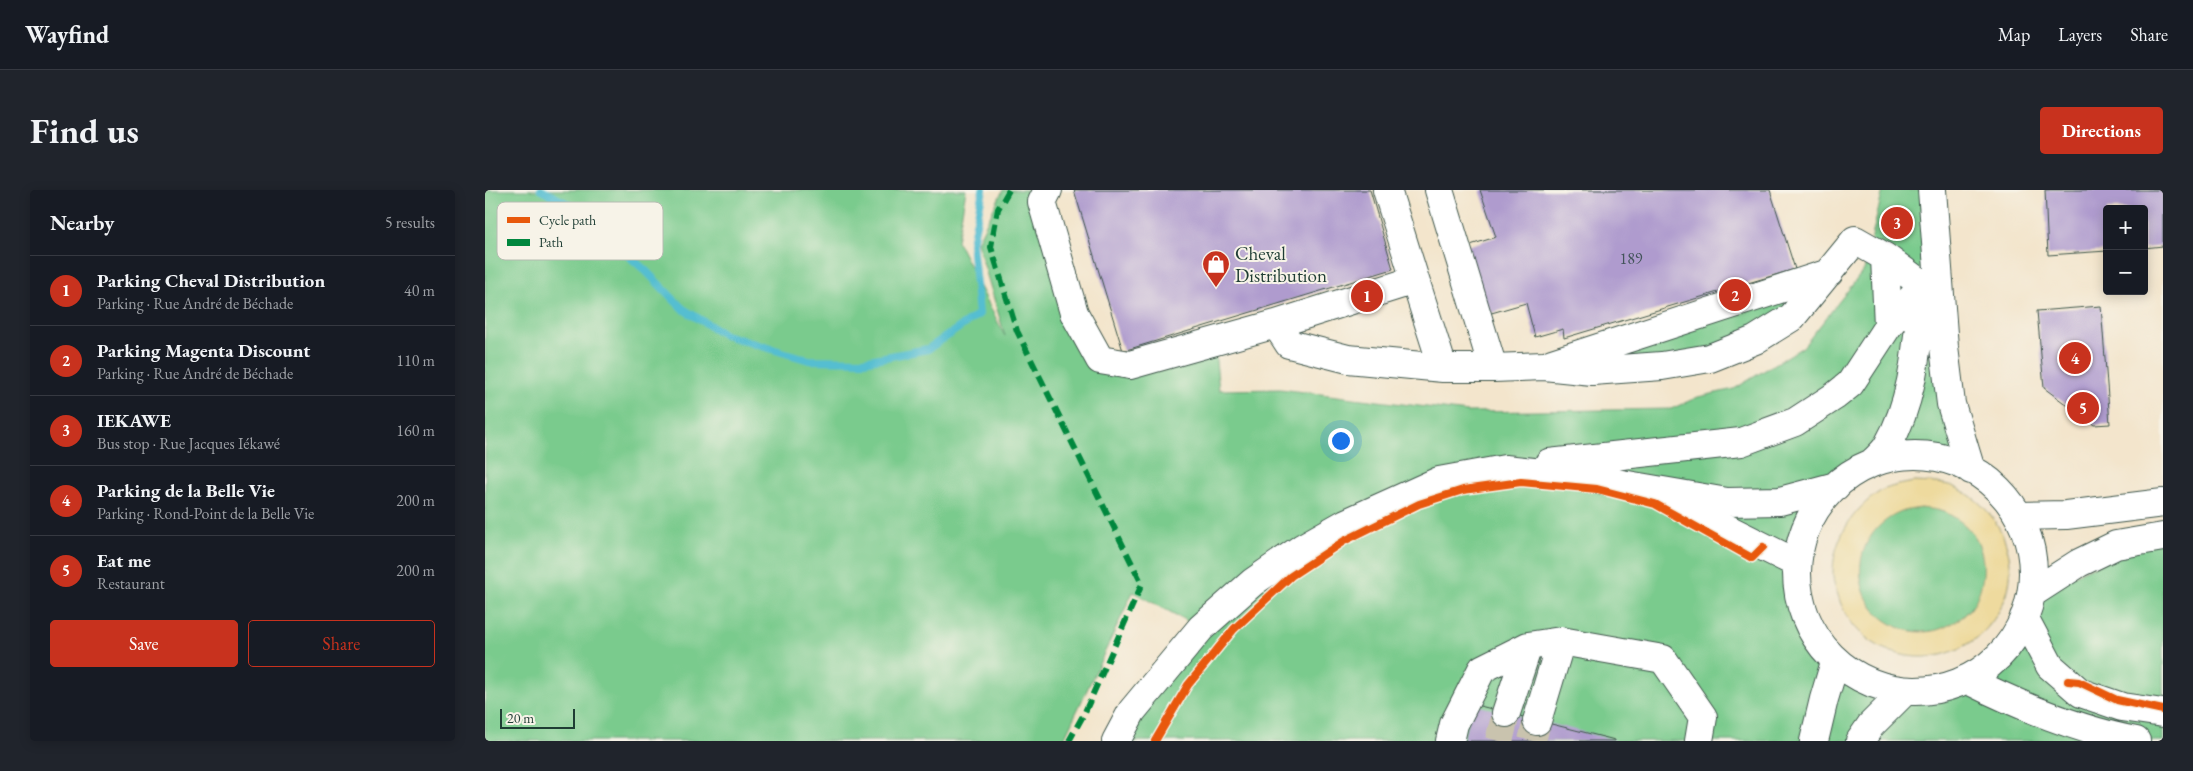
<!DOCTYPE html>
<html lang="en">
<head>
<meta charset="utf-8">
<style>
  :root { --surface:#171b24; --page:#20242c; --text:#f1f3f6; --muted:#9ea1a6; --line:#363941; --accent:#c8321e }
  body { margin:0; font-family:"EB Garamond",serif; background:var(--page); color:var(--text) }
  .controls { position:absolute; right:15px; top:15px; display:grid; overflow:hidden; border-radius:5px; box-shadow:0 2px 12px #0003 }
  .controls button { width:45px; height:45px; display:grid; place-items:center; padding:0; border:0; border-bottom:1px solid var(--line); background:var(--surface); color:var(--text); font:25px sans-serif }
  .scale { position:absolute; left:15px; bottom:12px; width:75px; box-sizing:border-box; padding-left:5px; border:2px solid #1f3d34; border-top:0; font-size:14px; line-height:18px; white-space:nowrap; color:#1f3d34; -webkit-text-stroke:4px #f7f3e8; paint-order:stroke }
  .you { position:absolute; left:855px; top:250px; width:18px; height:18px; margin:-12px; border:4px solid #fff; border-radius:50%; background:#1a73e8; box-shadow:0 0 0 8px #1a73e833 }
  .badge { display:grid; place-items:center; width:32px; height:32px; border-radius:50%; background:var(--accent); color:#fff; font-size:16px; font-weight:700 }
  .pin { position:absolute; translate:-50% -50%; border:2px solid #fff; box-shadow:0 1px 5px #0006 }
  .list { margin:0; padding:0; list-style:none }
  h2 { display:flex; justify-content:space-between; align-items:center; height:65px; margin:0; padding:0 20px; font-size:21px }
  h2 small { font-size:16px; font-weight:400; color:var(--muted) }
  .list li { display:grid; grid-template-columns:32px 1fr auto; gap:15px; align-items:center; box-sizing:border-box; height:70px; padding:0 20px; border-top:1px solid var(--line) }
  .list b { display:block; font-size:19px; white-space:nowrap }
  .list p { margin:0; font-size:16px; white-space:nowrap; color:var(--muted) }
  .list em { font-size:16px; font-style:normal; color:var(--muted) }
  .actions { display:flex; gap:10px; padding:15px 20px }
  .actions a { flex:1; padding:11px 0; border:1px solid var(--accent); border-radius:5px; text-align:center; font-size:18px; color:var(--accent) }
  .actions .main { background:var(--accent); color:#fff }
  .map { position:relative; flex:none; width:1678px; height:551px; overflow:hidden; border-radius:5px }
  header { display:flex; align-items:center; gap:30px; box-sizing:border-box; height:70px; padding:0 25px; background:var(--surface); border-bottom:1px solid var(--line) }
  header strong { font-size:24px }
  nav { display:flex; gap:28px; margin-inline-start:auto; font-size:18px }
  .intro { display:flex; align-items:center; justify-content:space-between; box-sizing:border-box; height:120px; padding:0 30px }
  h1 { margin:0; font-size:35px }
  .button { padding:12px 22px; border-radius:5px; background:var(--accent); color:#fff; font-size:18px; font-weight:700 }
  main { display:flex; gap:30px; padding:0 30px }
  aside { flex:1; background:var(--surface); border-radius:5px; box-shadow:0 2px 12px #0003 }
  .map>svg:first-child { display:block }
</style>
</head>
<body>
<header>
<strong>Wayfind</strong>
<nav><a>Map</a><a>Layers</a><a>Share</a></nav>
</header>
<div class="intro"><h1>Find us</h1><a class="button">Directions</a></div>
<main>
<aside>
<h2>Nearby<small>5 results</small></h2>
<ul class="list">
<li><span class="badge">1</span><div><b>Parking Cheval Distribution</b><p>Parking · Rue André de Béchade</p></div><em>40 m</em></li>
<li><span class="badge">2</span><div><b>Parking Magenta Discount</b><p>Parking · Rue André de Béchade</p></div><em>110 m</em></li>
<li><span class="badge">3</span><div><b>IEKAWE</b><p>Bus stop · Rue Jacques Iékawé</p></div><em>160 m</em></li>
<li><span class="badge">4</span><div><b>Parking de la Belle Vie</b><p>Parking · Rond-Point de la Belle Vie</p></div><em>200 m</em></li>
<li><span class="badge">5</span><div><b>Eat me</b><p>Restaurant</p></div><em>200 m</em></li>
</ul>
<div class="actions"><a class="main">Save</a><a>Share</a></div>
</aside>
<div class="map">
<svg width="1678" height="551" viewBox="0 0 1678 551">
  <rect width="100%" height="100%" fill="#f7f3e8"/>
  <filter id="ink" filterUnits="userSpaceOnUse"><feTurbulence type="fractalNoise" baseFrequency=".02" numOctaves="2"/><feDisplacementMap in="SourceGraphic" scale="10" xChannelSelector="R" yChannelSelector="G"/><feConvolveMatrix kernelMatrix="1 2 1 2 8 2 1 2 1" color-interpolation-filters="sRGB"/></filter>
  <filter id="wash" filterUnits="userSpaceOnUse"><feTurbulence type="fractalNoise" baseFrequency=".0096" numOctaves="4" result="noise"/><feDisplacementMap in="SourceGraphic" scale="20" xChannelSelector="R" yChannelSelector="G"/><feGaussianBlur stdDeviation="1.12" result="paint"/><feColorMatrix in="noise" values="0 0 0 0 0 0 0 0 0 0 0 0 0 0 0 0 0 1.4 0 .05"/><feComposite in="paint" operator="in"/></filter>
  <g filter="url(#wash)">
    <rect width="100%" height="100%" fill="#f3e5cc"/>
    <path fill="#7acb8d" stroke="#4c8460" d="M0 0H481L472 51 520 146 492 52 518 0H563L615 170 729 151 734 200 795 199 983 222 1186 219 1213 207 1249 199 1318 157 1379 80 1398 0H1446L1475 273 1452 266H1411L1388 272 1362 286 1336 310 1317 346 1311 373V397L1319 427 1350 472 1381 491 1420 501 1446 500 1481 489 1516 464 1539 427 1549 402 1678 347V551H636L715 438 648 402 578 551H0Z
      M1344 83 1307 127 1225 168 1059 176Z
      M1375 380a62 62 0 1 1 124 0a62 62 0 1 1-124 0Z"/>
    <path fill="#eeda9e" stroke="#868c69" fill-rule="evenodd" d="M1429 292C1441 293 1456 292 1467 296 1515 315 1542 375 1514 421 1500 445 1483 458 1456 465 1411 475 1365 449 1353 405 1351 399 1348 392 1348 386 1347 351 1367 319 1396 301 1405 296 1419 294 1429 292ZM1436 318C1443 319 1452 319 1459 322 1498 338 1508 378 1489 414 1483 425 1471 432 1460 437 1450 442 1437 443 1426 441 1365 429 1357 348 1414 323 1420 320 1429 319 1436 318Z"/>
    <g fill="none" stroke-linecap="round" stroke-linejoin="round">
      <path stroke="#55bed1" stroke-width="8" d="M56 0 85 15 161 81 198 119 240 145 324 170 379 171 443 159 494 124 487 53 498 0"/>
    </g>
    <g id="blocks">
      <path fill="#af9bce" d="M589 0H885L908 79 638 161Z
        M995 0H1285L1310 79 1079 148 1078 139 1050 147 1041 113 1003 124 982 56 1011 47Z
        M1560 0H1678V56L1659 58V19H1622V61L1563 65Z
        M1616 116 1625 234 1609 235 1559 198 1552 121Z
        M987 514 1130 550V551H978Z"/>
    </g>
  </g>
  <g filter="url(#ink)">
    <use href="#blocks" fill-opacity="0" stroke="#3f564b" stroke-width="1"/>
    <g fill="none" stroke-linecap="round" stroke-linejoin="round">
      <path stroke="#c9c3ae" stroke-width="28" stroke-dasharray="28 14" stroke-linecap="butt" d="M1014 551 1021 523
        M1047 551 1052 531"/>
      <g stroke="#3f564b" stroke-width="30">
        <path id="minor" d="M563 0 557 12 589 123 615 170 645 175 791 134 930 90 902 0
          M954 0 1008 178
          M1400 67 1438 95
          M930 90 958 178
          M791 134 804 154 863 169 958 178H1008L1059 176 1107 181 1177 176 1225 168 1270 150 1307 127 1370 50 1400 67 1403 136
          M1067 173 1344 83
          M1021 523 1043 456
          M1052 531 1076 451
          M965 551 969 534 997 479 1043 456 1076 451 1178 469 1218 527 1214 551"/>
      </g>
      <g stroke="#3f564b" stroke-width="30">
        <path id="major" d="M1447 0 1459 157 1466 214 1486 280
          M1312 383a118 118 0 1 1 236 0a118 118 0 1 1-236 0Z
          M1388 272C1393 267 1400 261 1403 255 1431 206 1432 147 1439 92
          M1064 273 1256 252 1310 232 1350 206 1365 194 1403 136 1438 95
          M1187 311 1311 373
          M1535 326 1581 325 1678 313
          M1549 402 1594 373 1631 355 1678 347
          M1539 427 1565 476 1596 503 1637 517 1678 523
          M1481 489C1535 516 1592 540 1651 551
          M631 551 647 521 716 438 768 392 817 358 861 333 954 291 1020 279 1096 287 1242 312 1295 311 1351 296
          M1329 551 1339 509 1350 472
          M1375 551 1386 535 1420 501"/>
      </g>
      <use href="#minor" stroke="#fff" stroke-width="28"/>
      <use href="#major" stroke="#fff" stroke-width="28"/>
      <path stroke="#00873e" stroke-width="6" stroke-dasharray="12 6" stroke-linecap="butt" d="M524 0 513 19 506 57 532 141 657 394 599 524 584 551"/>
      <g stroke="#f7f3e8" stroke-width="11">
        <path id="cycleway" d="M1583 491 1594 492 1632 510 1678 520
          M670 551 703 495 749 439 806 386 859 351 934 314 978 300 1036 292 1112 299 1170 314 1267 368 1278 357"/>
      </g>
      <use href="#cycleway" stroke="#e8590c" stroke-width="8"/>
    </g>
  </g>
  <defs>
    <g id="shop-pin" transform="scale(1.4375)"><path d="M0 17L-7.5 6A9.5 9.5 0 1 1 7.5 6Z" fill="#c8321e" stroke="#f7f3e8"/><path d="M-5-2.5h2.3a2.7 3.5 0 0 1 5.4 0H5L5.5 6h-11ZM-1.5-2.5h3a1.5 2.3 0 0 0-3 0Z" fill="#fff"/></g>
  </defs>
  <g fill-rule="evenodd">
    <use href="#shop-pin" x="731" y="74"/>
  </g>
  <g text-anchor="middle" stroke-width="4" stroke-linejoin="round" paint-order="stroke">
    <g font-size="16" fill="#43545a">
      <text x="1146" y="74">189</text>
    </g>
    <g font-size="19" fill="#1f3d34" stroke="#f7f3e8" text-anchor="start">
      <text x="750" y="70">Cheval<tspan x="750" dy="22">Distribution</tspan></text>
    </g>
  </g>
  <rect x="12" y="12" width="166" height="58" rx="8" fill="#f7f3e8" stroke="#b6bcb2" stroke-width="1"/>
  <rect x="22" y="27" width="23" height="6" fill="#e8590c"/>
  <rect x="22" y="49" width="23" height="7" fill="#00873e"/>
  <g font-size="14" fill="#1f3d34">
    <text x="54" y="35">Cycle path</text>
    <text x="54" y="57">Path</text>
  </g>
</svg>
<div class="controls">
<button>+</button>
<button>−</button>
</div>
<div class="scale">20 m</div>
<div class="you"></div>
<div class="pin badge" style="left:882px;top:106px">1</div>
<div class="pin badge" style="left:1250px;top:105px">2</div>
<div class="pin badge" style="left:1412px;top:33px">3</div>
<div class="pin badge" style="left:1590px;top:168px">4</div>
<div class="pin badge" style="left:1598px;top:218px">5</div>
</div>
</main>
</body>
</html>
